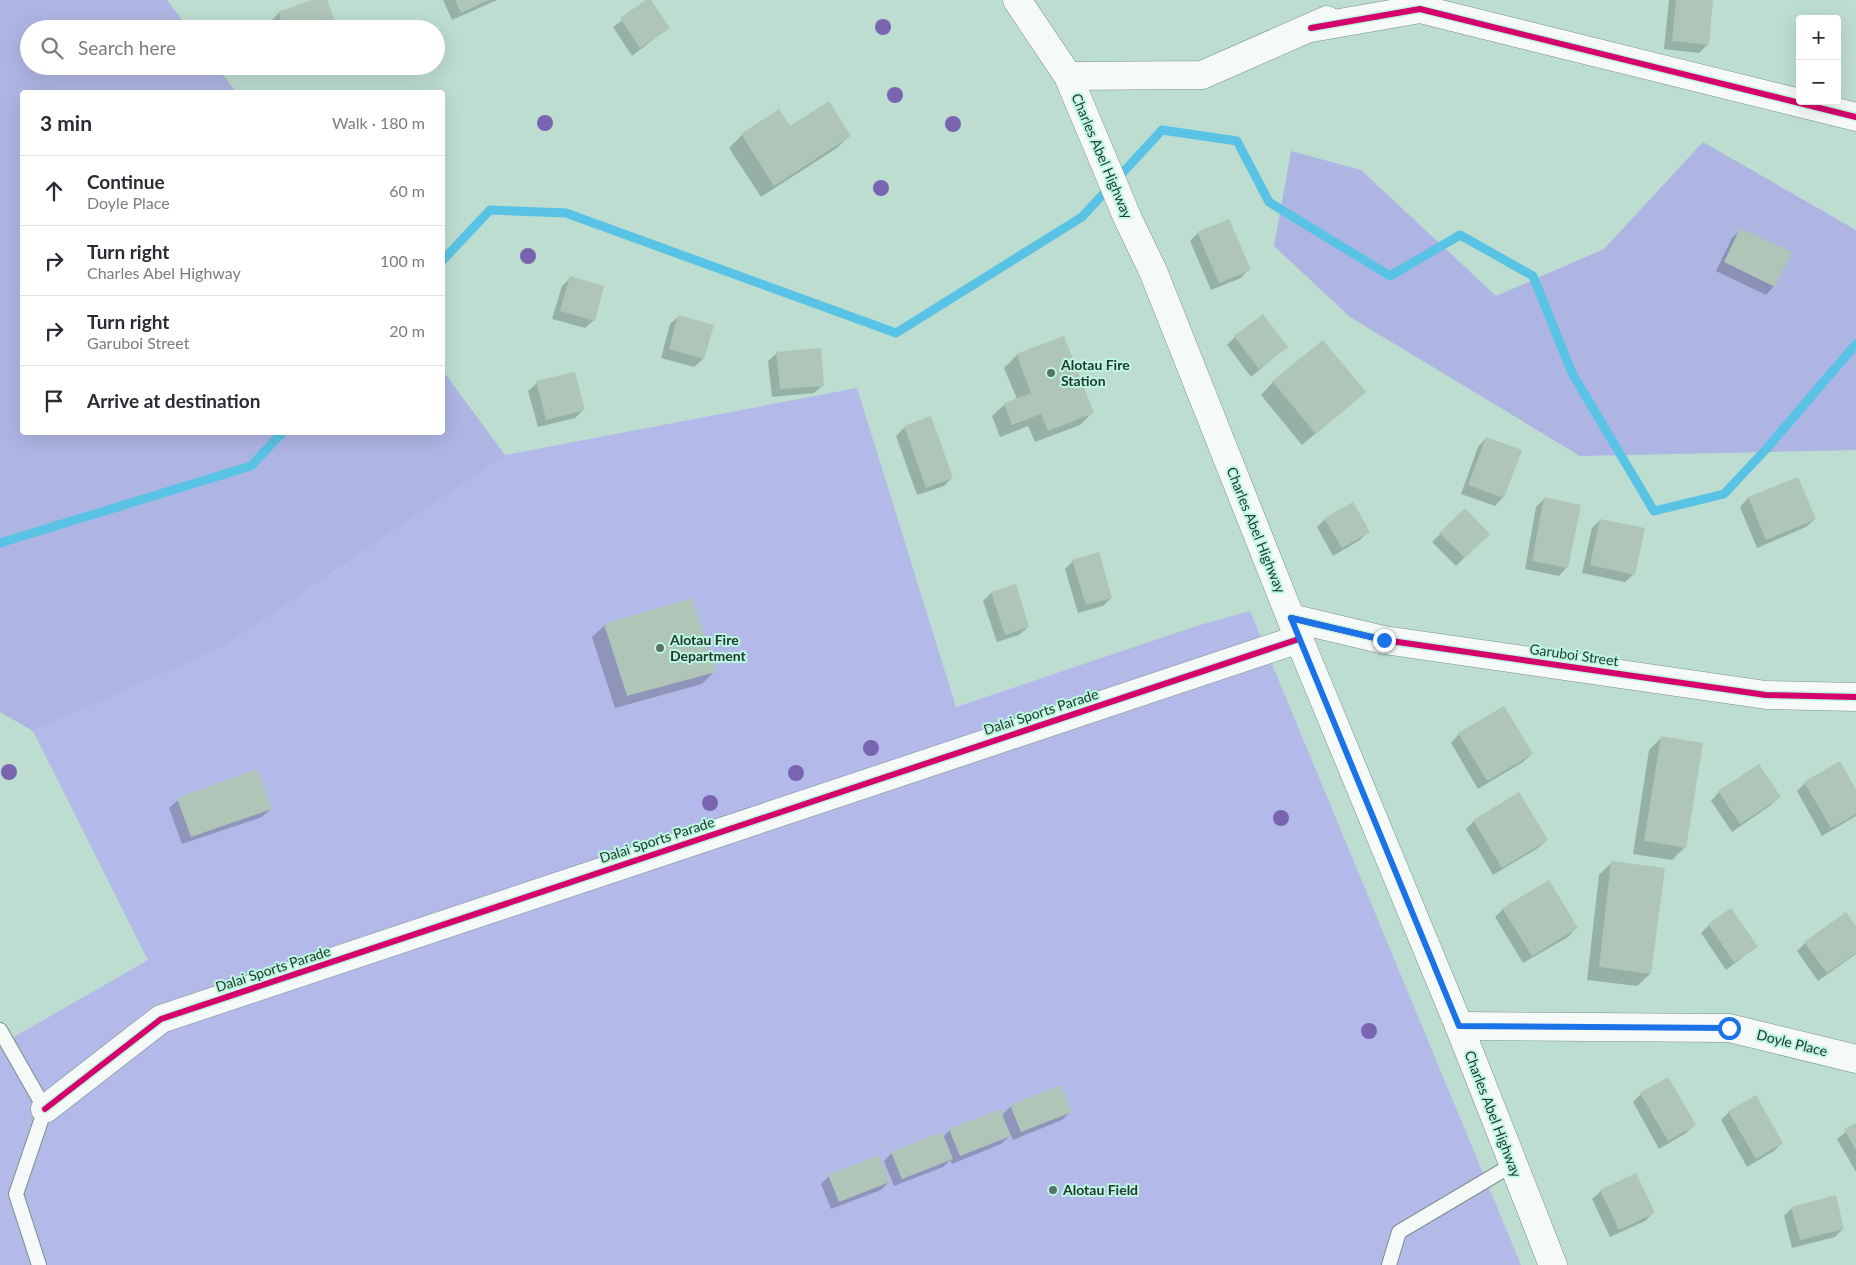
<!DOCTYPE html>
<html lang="en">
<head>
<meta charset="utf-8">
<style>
  :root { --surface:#fff; --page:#f7f7f7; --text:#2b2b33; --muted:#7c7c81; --line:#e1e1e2 }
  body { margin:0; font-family:Lato,sans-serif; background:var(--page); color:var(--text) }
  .controls { position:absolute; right:15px; top:15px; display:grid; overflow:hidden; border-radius:5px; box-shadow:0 5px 20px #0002 }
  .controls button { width:45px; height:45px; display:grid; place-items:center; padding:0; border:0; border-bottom:1px solid var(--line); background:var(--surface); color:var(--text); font:25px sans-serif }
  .stop { position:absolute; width:15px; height:15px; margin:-11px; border:4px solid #1a73e8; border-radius:50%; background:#fff }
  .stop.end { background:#1a73e8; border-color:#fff; box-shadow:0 1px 5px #0008 }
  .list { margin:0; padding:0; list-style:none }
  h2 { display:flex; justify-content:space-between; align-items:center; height:65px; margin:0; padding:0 20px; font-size:21px }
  h2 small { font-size:16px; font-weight:400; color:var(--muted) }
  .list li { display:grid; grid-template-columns:32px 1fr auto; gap:15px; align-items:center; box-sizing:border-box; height:70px; padding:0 20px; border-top:1px solid var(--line) }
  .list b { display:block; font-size:19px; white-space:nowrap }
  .list p { margin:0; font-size:16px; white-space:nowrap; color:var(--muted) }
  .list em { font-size:16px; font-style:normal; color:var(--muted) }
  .icon { flex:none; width:28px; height:28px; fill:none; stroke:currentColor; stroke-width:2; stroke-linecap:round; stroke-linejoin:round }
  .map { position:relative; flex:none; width:1856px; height:1265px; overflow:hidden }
  .search { position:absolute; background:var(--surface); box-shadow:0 5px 20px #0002; left:20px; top:20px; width:425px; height:55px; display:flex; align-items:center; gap:12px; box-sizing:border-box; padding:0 18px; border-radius:28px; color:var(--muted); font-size:19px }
  .panel { position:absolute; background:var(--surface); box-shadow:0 5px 20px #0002; left:20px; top:90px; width:425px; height:345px; border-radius:5px }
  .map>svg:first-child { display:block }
</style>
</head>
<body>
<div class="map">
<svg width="1856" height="1265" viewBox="0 0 1856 1265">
  <rect width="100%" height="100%" fill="#bdddd0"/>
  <path fill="#b3b9e9" d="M857 388 956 707 1200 625 1250 611 1521 1265H0V1045L148 960 33 731 223 647 505 455Z"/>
  <path fill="#aeb5e3" d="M0 0H167L189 29H29V66H216L236 92H22V432H442L443 371 505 455 223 647 33 731 0 712Z
    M1703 142 1856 230V450L1580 456 1350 317 1274 246 1291 151 1361 170 1496 296 1604 249Z"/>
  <path fill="#0003" d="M316 0H326L337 29H273L271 21 279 13Z
    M443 0H497L452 20Z
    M650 0 668 28 632 56 613 27Z
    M1669 0H1712L1708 44 1699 53 1664 49Z
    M286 66H306L289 73Z
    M779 111 790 127 849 136 837 148 761 197 729 148 742 135Z
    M1741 229 1790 253 1774 286 1766 295 1716 271 1732 238Z
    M1198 233 1249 269 1241 278 1211 290 1190 241Z
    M570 278 594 320 585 328 552 319 562 286Z
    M679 316 712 326 703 359 694 367 661 358 670 324Z
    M1235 337 1286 347 1251 377 1227 345Z
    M777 353 823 385 814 393 772 397 768 361Z
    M1017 355 1092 413 1080 425 1035 442 1028 426 1000 437 992 416 1005 404 1017 399 1004 368Z
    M1273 382 1364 392 1302 445 1261 395Z
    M537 383 583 410 575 418 538 427 528 391Z
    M930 418 952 478 944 486 917 495 896 436 904 428Z
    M1486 438 1503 497 1495 506 1461 494 1478 447Z
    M1797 478 1815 519 1806 527 1757 548 1740 507 1748 498Z
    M1544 499 1567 567 1559 576 1525 569 1536 507Z
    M1465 510 1488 534 1456 566 1432 542Z
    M1325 519 1368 532 1360 540 1333 556 1317 527Z
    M1600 520 1634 574 1625 582 1582 573 1592 528Z
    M1073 561 1111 598 1103 606 1078 613 1065 569Z
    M991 593 1028 627 1019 635 997 642 983 601Z
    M605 625 715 671 702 684 615 708 592 637Z
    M1459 734 1532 754 1523 762 1478 789 1451 743Z
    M1662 737 1685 847 1672 860 1633 854 1649 750Z
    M256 771 271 809 262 817 182 844 169 808 178 800Z
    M1805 783 1856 792V816L1822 836 1797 791Z
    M1719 792 1779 797 1771 805 1732 832 1711 801Z
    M1474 821 1547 840 1538 848 1493 875 1466 829Z
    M1612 862 1650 974 1637 986 1587 980 1599 875Z
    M1503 909 1576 928 1568 937 1523 963 1495 917Z
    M1709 925 1756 947 1726 970 1701 933Z
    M1856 928V954L1818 981 1797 951 1805 943Z
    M1641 1094 1694 1125 1686 1133 1659 1149 1633 1102Z
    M1011 1106 1070 1112 1062 1120 1013 1140 1011 1135 1001 1144 952 1164 950 1160 943 1167 894 1186 884 1161 892 1153 943 1137 950 1130 1002 1115Z
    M1729 1112 1782 1143 1774 1151 1747 1167 1721 1120Z
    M1856 1124V1172L1837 1139Z
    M829 1176 889 1182 881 1190 831 1209 821 1184Z
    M1601 1191 1653 1213 1645 1221 1610 1237 1592 1199Z
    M1792 1208 1843 1229 1835 1237 1792 1248 1784 1216Z"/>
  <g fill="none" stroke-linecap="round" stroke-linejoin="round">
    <path stroke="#58c3e4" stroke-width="9" d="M442 261 490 210 566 213 896 333 1082 217 1162 130 1237 141 1269 202 1390 276 1460 235 1533 276 1572 373 1654 511 1724 494 1768 447 1856 344
      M0 543 251 466 283 432"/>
  </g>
  <path fill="#aec5b8" d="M312 0H327L338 29H284L278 12Z
    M455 0H489L461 13Z
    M646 0H651L670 28 640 48 620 18Z
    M1676 0H1713L1709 45 1672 41Z
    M829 101 851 136 774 186 741 134 779 109 790 126Z
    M1229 219 1251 270 1219 283 1197 232Z
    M1740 228 1792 252 1775 287 1724 262Z
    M570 276 604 286 595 321 560 311Z
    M1263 314 1288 347 1259 369 1234 336Z
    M678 315 714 325 704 359 669 349Z
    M1064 336 1094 413 1048 431 1041 414 1012 425 1004 403 1031 393 1016 354Z
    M1323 340 1366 392 1316 434 1272 381Z
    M821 348 824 386 780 389 776 352Z
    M575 372 585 410 546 420 536 381Z
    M931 416 953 478 926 488 904 426Z
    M1486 437 1522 450 1504 498 1468 485Z
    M1798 477 1816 519 1766 540 1748 497Z
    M1544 497 1581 505 1568 568 1532 561Z
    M1353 502 1370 532 1342 548 1324 518Z
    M1465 508 1490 534 1465 558 1439 533Z
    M1600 519 1645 528 1635 575 1590 565Z
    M1099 552 1112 598 1086 605 1072 560Z
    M1016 584 1029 627 1005 635 991 592Z
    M692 598 716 672 627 696 604 624Z
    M1504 706 1533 754 1487 781 1458 733Z
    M1661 736 1703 743 1686 848 1644 841Z
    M1840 761 1856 790V814L1831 828 1804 782Z
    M1759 764 1781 797 1740 824 1718 791Z
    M257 769 272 809 191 837 177 798Z
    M1519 792 1548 840 1502 868 1473 820Z
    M1611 861 1665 868 1651 974 1599 967Z
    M1549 880 1578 928 1532 956 1502 908Z
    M1731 908 1758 947 1734 962 1708 924Z
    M1846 912 1856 926V953L1827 973 1804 942Z
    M1668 1077 1696 1125 1668 1141 1640 1093Z
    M1061 1085 1072 1112 1021 1132 1010 1105Z
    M1756 1095 1783 1143 1756 1159 1728 1111Z
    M1000 1109 1011 1136 960 1156 949 1129Z
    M1856 1123V1150L1844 1129Z
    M942 1132 953 1159 902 1179 891 1152Z
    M879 1155 890 1182 839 1202 828 1175Z
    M1636 1173 1655 1213 1619 1230 1600 1190Z
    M1836 1195 1844 1229 1800 1240 1791 1207Z"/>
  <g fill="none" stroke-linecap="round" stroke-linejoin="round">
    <g stroke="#789188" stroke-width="16">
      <path id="lane" d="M0 1030 45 1109 16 1194 39 1265
        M1389 1265 1399 1232 1512 1165"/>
    </g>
    <g stroke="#789188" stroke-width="29">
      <path id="street" d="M1311 28 1420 9 1856 117
        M1068 76 1202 75 1327 20
        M1291 618 1384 640 1766 695 1856 697
        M1459 1026 1729 1028 1856 1059
        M45 1109 161 1019 1299 639"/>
    </g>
    <g stroke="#789188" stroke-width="29">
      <path id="primary" d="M1017 0 1068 76 1128 219 1153 271 1299 639 1459 1026 1553 1265"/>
    </g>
    <use href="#lane" stroke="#f5faf8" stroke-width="14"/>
    <use href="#street" stroke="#f5faf8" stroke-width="28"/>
    <use href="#primary" stroke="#f5faf8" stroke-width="28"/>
    <g stroke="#bdf7e1" stroke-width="9">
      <path id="cycleway" d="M1311 28 1420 9 1856 117
        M1291 618 1384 640 1766 695 1856 697
        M45 1109 161 1019 1299 639"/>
    </g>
    <use href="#cycleway" stroke="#d6006c" stroke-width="6"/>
  </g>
  <g fill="#7864b1">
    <circle cx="883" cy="27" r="8"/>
    <circle cx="895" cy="95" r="8"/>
    <circle cx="545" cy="123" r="8"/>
    <circle cx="953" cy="124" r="8"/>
    <circle cx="881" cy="188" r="8"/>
    <circle cx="528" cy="256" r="8"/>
    <circle cx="871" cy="748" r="8"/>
    <circle cx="9" cy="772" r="8"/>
    <circle cx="796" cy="773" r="8"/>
    <circle cx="710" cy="803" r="8"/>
    <circle cx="1281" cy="818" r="8"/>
    <circle cx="1369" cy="1031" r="8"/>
  </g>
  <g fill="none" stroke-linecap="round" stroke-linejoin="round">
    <path stroke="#1a73e8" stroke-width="6" d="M1384 640 1291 618 1459 1026 1729 1028"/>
  </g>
  <g fill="#587269" stroke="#bdf7e1" stroke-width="2">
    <circle cx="1051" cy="373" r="5"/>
    <circle cx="660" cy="648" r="5"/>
    <circle cx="1053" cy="1190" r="5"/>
  </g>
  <g text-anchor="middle" stroke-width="4" stroke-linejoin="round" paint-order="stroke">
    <g font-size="14" fill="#223931" stroke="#bdf7e1">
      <text transform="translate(1102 156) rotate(67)" y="5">Charles Abel Highway</text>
      <text transform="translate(1256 530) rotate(68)" y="5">Charles Abel Highway</text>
      <text transform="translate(1574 655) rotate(8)" y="5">Garuboi Street</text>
      <text transform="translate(1041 712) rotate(-18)" y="5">Dalai Sports Parade</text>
      <text transform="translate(657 840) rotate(-18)" y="5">Dalai Sports Parade</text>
      <text transform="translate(273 969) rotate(-18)" y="5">Dalai Sports Parade</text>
      <text transform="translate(1792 1043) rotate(14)" y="5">Doyle Place</text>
      <text transform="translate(1493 1114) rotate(69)" y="5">Charles Abel Highway</text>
    </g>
    <g font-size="14" font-weight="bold" fill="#223931" stroke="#bdf7e1" text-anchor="start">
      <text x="1061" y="370">Alotau Fire<tspan x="1061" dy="16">Station</tspan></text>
      <text x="670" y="645">Alotau Fire<tspan x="670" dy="16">Department</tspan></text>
      <text x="1063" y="1195">Alotau Field</text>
    </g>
  </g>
</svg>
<div class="controls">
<button>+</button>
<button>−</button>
</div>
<div class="stop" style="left:1729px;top:1028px"></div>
<div class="stop end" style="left:1384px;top:640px"></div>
<div class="search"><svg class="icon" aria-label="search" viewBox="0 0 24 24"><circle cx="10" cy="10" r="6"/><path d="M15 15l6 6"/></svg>Search here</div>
<section class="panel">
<h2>3 min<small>Walk · 180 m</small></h2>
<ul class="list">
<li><svg class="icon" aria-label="ahead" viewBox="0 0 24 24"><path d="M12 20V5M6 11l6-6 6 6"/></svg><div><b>Continue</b><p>Doyle Place</p></div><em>60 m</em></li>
<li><svg class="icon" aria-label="right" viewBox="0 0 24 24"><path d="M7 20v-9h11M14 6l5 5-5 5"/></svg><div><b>Turn right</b><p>Charles Abel Highway</p></div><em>100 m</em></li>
<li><svg class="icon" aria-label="right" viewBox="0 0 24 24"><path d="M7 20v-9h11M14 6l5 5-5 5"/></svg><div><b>Turn right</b><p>Garuboi Street</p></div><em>20 m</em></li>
<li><svg class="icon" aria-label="arrive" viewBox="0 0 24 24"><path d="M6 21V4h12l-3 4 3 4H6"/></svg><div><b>Arrive at destination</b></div></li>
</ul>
</section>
</div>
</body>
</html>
